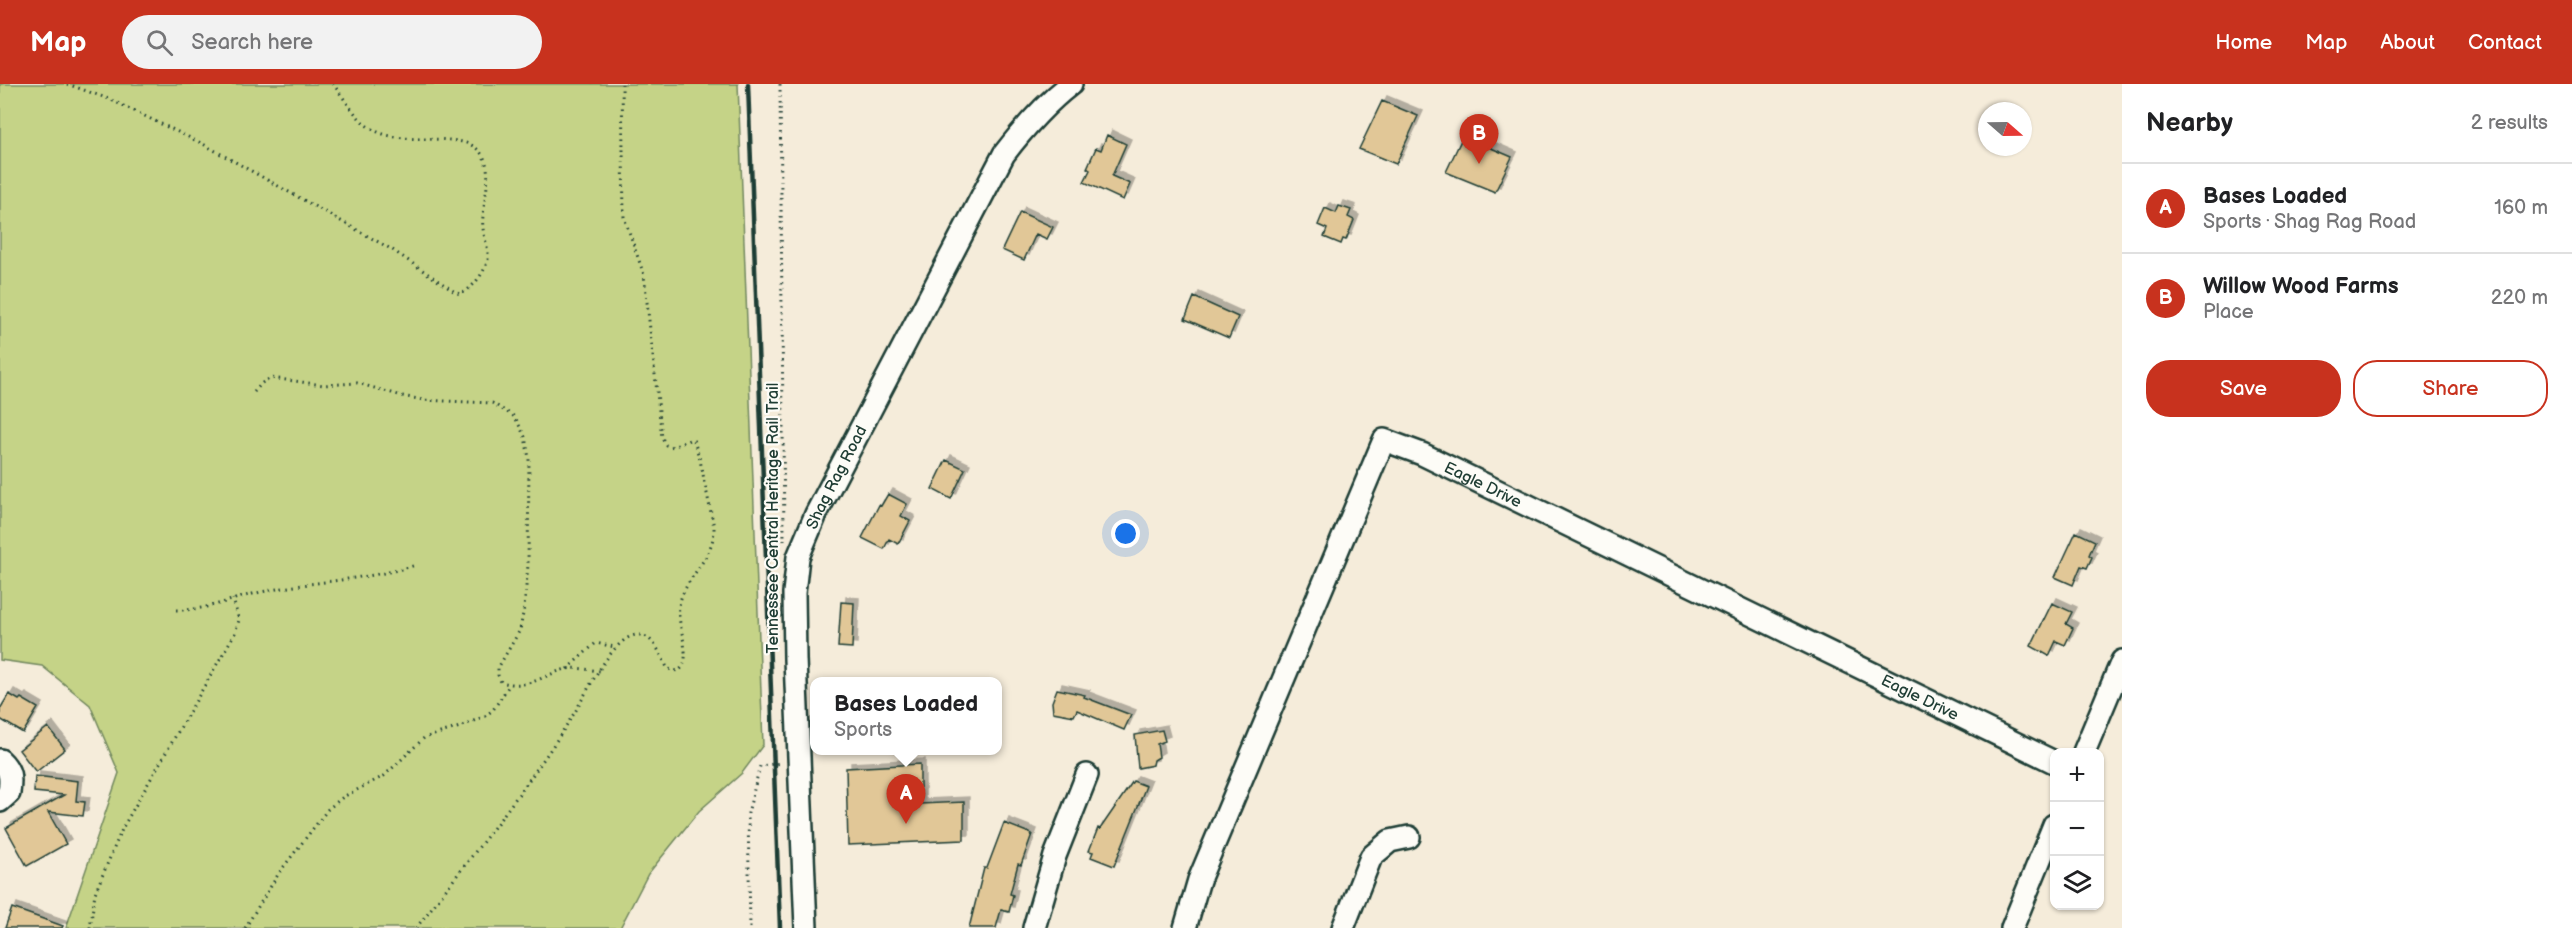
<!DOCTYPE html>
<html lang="en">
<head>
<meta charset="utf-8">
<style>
  :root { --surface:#fff; --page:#f2f2f2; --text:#202124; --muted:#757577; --line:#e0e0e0; --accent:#c8321e }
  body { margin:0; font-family:"Balsamiq Sans",sans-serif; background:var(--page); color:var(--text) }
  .controls { position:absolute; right:18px; bottom:18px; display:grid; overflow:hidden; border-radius:12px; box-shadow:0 2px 4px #0004 }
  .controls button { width:54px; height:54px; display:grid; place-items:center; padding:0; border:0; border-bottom:2px solid var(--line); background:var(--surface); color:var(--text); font:30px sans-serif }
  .compass { position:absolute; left:1978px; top:18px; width:54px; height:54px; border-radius:50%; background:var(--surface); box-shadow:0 2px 4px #0004; rotate:110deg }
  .you { position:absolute; left:1126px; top:450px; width:21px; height:21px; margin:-15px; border:4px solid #fff; border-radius:50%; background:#1a73e8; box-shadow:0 0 0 9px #1a73e833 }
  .badge { display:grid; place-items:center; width:39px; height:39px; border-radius:50%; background:var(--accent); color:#fff; font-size:20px; font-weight:700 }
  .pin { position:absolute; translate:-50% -50px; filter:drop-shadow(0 2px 3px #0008) }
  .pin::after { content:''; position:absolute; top:32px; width:21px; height:18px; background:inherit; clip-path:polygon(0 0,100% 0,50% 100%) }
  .popup { position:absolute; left:810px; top:593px; width:192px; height:78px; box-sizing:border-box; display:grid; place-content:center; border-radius:12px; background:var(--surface); filter:drop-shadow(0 2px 4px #0005); font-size:20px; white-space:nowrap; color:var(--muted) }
  .popup b { font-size:22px; color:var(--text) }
  .popup::after { content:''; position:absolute; left:50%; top:100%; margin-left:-12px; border:12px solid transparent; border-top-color:var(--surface) }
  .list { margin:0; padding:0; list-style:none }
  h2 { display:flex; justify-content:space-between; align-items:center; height:78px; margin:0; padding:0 24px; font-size:26px }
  h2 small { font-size:20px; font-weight:400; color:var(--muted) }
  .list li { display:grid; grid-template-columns:39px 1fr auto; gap:18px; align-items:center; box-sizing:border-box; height:90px; padding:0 24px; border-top:2px solid var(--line) }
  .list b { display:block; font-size:22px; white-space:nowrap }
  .list p { margin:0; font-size:20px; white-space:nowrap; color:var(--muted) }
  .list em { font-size:20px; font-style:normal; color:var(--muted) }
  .actions { display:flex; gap:12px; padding:18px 24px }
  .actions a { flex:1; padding:14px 0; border:2px solid var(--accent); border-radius:24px; text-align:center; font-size:21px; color:var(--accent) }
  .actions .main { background:var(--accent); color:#fff }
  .icon { flex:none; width:33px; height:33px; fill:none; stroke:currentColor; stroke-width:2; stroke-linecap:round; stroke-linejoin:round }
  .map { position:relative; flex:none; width:2122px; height:844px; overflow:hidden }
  header { display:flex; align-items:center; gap:36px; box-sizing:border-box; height:84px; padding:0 30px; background:var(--accent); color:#fff }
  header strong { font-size:28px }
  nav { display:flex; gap:33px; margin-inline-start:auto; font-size:21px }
  .search { width:420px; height:54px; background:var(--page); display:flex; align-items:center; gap:15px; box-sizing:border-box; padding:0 21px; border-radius:33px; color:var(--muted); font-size:22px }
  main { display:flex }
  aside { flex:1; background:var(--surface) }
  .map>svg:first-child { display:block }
</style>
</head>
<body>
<header>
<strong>Map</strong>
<div class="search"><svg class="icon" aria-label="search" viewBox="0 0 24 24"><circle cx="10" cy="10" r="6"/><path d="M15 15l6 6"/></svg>Search here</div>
<nav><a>Home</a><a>Map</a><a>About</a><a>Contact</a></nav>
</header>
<main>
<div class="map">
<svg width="2122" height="844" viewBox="0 0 2122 844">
  <defs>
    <filter id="shadow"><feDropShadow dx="5" dy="-5" stdDeviation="0" flood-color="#0004"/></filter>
  </defs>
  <rect width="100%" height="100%" fill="#f5ecda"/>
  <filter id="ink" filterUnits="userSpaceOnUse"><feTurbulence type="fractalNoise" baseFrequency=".0167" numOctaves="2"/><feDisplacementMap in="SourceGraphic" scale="12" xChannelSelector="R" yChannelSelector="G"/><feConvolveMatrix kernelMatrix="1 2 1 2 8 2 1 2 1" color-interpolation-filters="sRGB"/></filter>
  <g filter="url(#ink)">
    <path fill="#c5d387" stroke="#72885e" stroke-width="1.5" d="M0 0H738L763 661 742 689 699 727 648 790 620 844H66L119 689 90 621 42 582 0 576Z"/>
    <path fill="#e1c797" stroke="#1f3d34" stroke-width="1.5" filter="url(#shadow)" d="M1382 17 1418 32 1396 80 1359 65Z
      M1107 51 1126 60 1112 92 1130 100 1123 116 1084 98 1090 86 1087 84 1096 64 1101 66Z
      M1463 52 1512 73 1495 108 1446 88Z
      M1339 122 1351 126 1348 133 1354 136 1346 156 1343 155 1341 160 1324 153 1327 145 1318 141 1325 124 1336 129Z
      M1020 128 1053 143 1047 155 1036 150 1024 176 1002 166Z
      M1194 213 1238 233 1229 254 1185 235Z
      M946 376 965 385 951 415 932 405Z
      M888 410 907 420 901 432 910 437 898 460 889 455 884 465 862 454 879 421 881 422Z
      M2076 448 2095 457 2089 471 2092 473 2087 484 2081 482 2073 501 2055 493Z
      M841 518 854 519 852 564 838 563Z
      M2052 519 2072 528 2066 540 2073 544 2065 561 2056 557 2049 572 2031 562Z
      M1057 605 1085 611 1084 613 1131 631 1124 646 1077 626 1074 632 1053 628 1052 618Z
      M9 610 19 616 21 614 38 624 23 649 0 635V625Z
      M48 643 65 665 36 688 19 666Z
      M1162 646 1165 657 1157 660 1159 673 1154 676 1153 681 1138 684 1135 651Z
      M920 680V720L964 718V756L848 761 846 684Z
      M35 692 78 697 76 717 85 718 83 732 48 728 66 760 27 782 6 744 64 711 34 708Z
      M1133 697 1146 702 1114 782 1091 773 1093 768 1089 767 1098 744 1100 745Z
      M1004 739 1032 750 1021 781 1018 780 1010 810 1013 811 1009 828 1001 826 996 844H969L984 784H987Z
      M12 824 63 842 62 844H5Z"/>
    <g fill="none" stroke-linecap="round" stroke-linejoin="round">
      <g stroke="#1f3d34" stroke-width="26">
        <g id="minor">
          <path d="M2084 668 2122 577"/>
          <path d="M0 676C11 686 11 694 9 709L0 717"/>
          <path id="s1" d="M806 844 795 575 794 509 798 473 816 430 1004 70C1024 44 1045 20 1071 0"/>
          <path d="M1034 844 1055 772 1087 691"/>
          <path id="s2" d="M1185 844 1199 796 1384 356 1422 370 2054 678"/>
          <path d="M1343 844 1371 773 1390 757 1409 753"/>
          <path d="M2012 844 2054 741"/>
        </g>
      </g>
      <path stroke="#1f3d34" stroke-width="3" stroke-dasharray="1.5 4.5" stroke-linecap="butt" d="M67 0 109 15 203 60 391 165 455 208 460 210C472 206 485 188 488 175 489 165 484 154 483 144 480 120 499 82 476 64 452 46 395 66 365 40 353 29 343 13 333 0
        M780 0 784 457
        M254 308 262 299 271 294 324 301 357 299 402 312 423 316 492 319 515 333 525 353 529 374 528 481 524 524 520 546 498 584V591L501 598C530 606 542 591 566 585 576 583 590 586 600 587
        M176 526C208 527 234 513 266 507 316 497 366 496 416 481
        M567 585 596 559 615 563
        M90 844 95 809 123 743 235 549 239 536 233 515
        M245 844 279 789 328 725 343 713 384 692 424 654 460 643 485 632 493 626 510 600
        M416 844C471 773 527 704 575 628 587 608 612 554 636 551 654 549 661 573 668 585L678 587C695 577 676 541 679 522 684 493 715 475 714 443L700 376 694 357 689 356 673 363 666 361 662 354 644 191 624 133 622 0
        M750 844 748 729 760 682 781 679"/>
      <use href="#minor" stroke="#fdfcf7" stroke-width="21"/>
      <path stroke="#1f3d34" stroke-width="4.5" d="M748 0 780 844"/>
    </g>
  </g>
  <g text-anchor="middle" stroke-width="4.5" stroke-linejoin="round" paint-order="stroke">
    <g font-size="16" fill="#1f3d34" stroke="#fdfcf7">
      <text dy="6" stroke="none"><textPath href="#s1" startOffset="460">Shag Rag Road</textPath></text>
      <text dy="6" stroke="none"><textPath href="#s2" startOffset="636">Eagle Drive</textPath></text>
      <text transform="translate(772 434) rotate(-90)" y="6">Tennessee Central Heritage Rail Trail</text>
      <text dy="6" stroke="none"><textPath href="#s2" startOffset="1122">Eagle Drive</textPath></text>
    </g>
  </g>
</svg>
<div class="controls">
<button>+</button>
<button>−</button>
<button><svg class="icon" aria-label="layers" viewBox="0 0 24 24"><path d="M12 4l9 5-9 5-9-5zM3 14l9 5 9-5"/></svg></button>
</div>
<svg class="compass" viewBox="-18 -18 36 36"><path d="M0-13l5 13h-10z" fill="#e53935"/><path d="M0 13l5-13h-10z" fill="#757577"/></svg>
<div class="you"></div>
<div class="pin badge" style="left:906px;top:740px">A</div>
<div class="popup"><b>Bases Loaded</b>Sports</div>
<div class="pin badge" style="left:1479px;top:80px">B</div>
</div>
<aside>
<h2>Nearby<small>2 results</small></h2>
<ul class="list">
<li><span class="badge">A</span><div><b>Bases Loaded</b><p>Sports · Shag Rag Road</p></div><em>160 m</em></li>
<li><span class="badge">B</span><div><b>Willow Wood Farms</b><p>Place</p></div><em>220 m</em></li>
</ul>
<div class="actions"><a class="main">Save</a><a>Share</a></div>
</aside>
</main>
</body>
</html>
